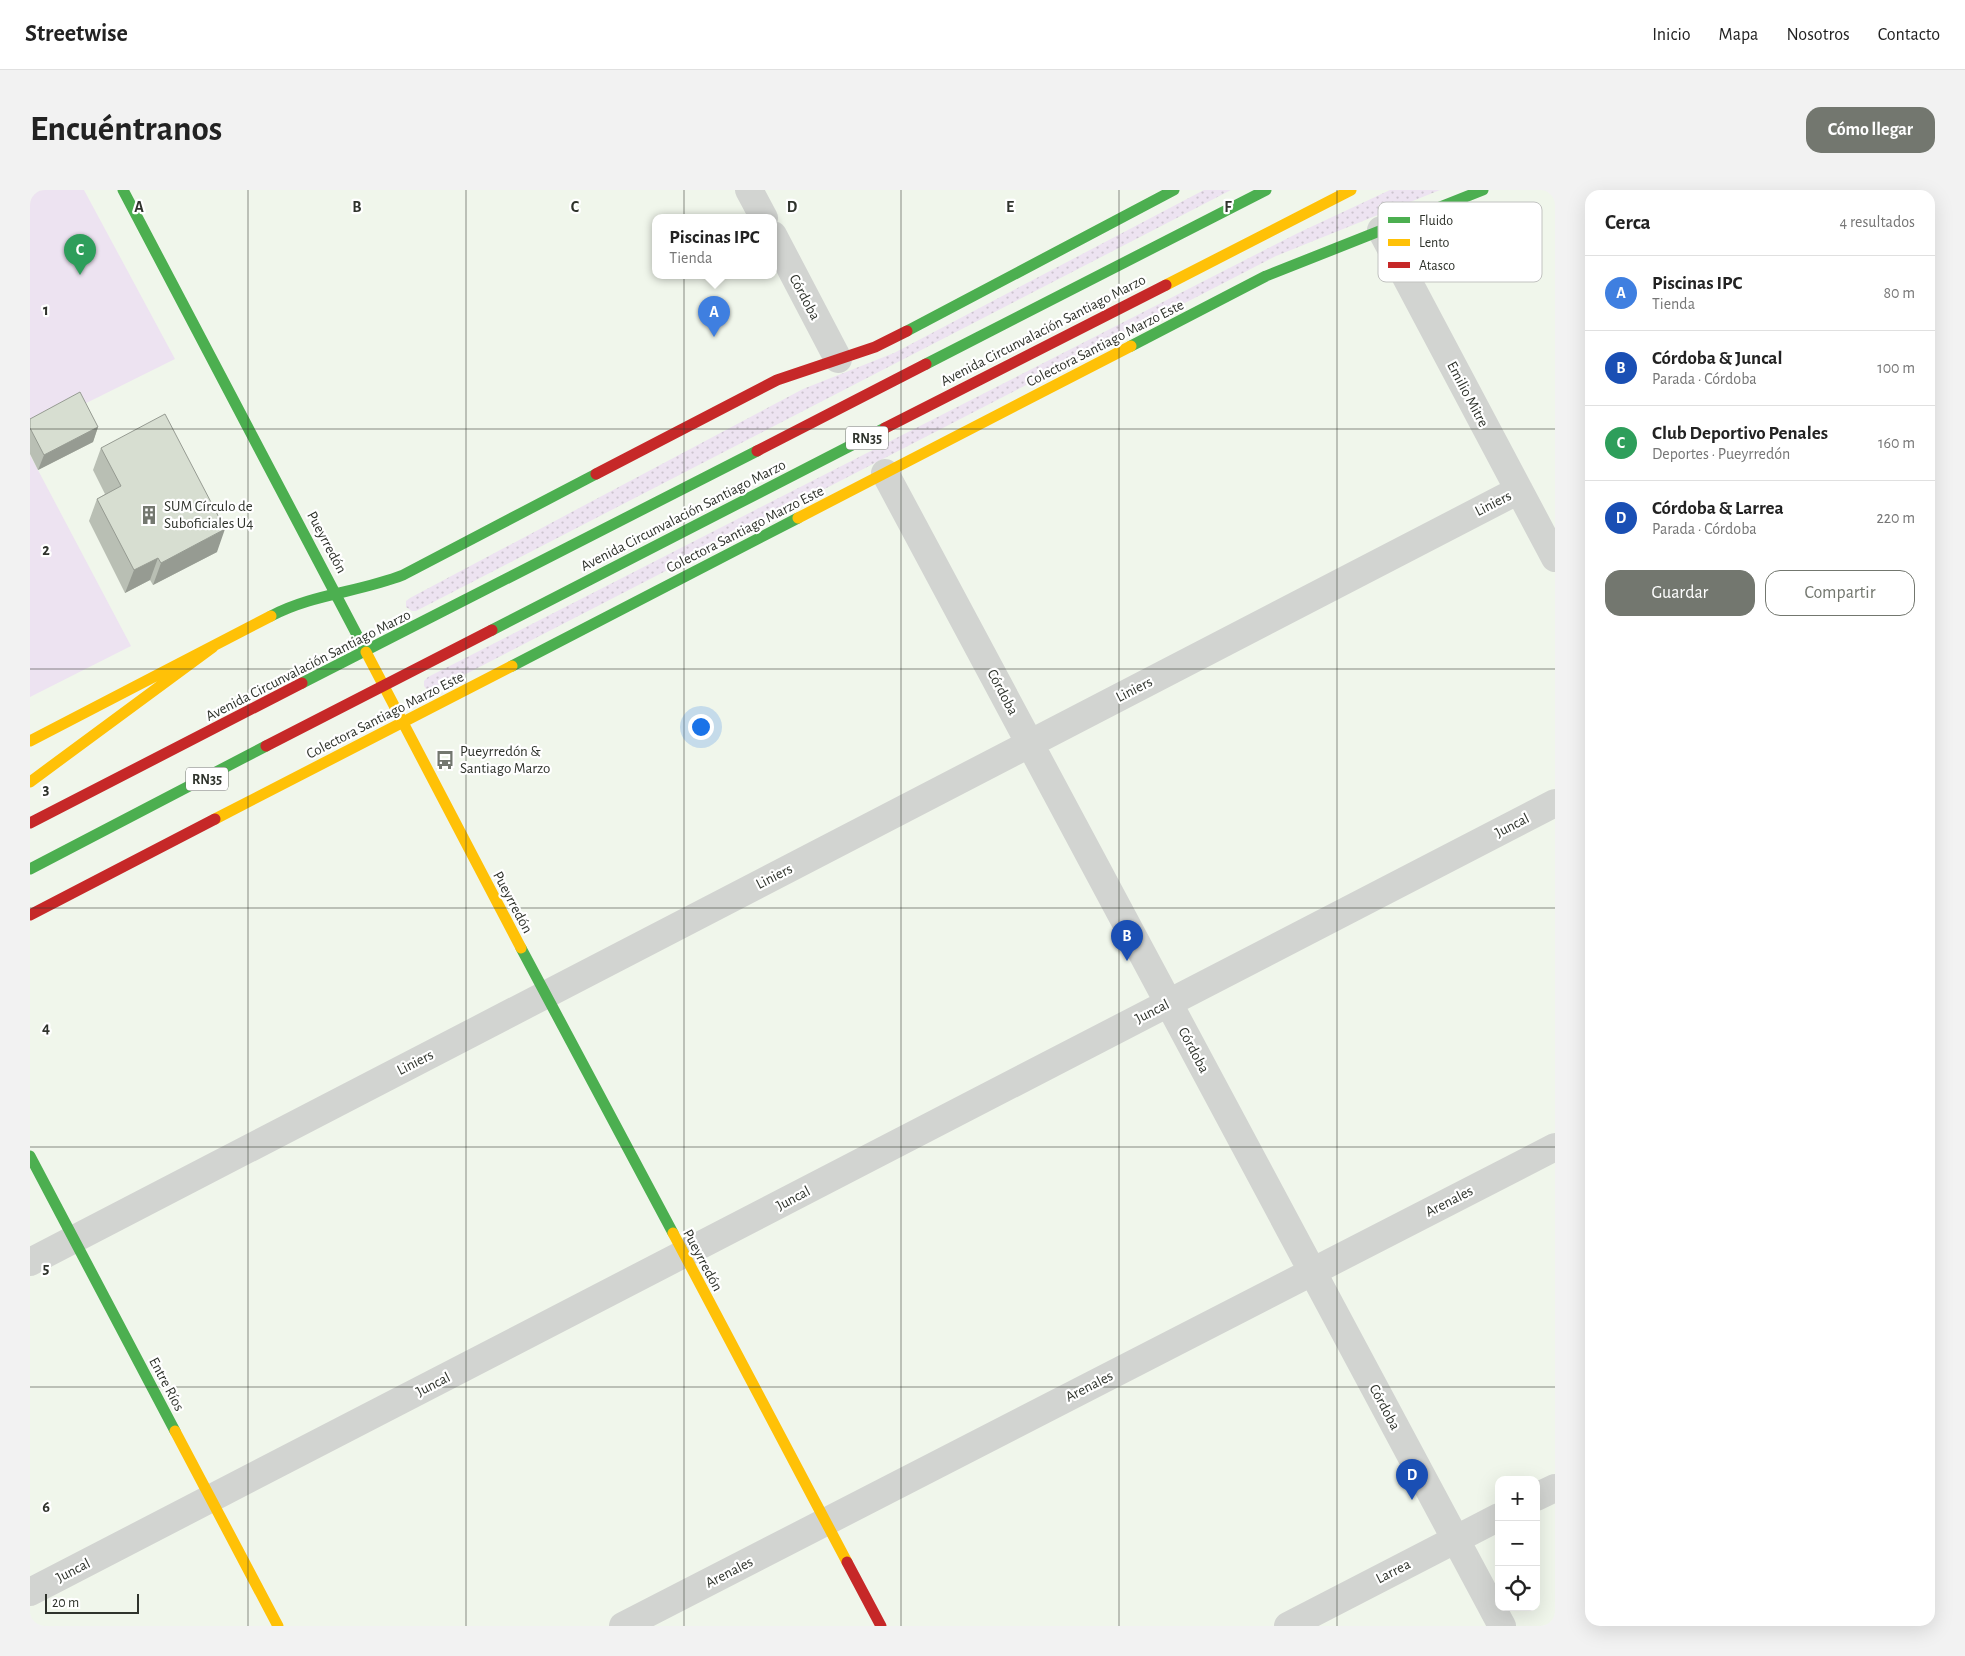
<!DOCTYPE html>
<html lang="es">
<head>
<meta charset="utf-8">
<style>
  :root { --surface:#fff; --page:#f2f2f2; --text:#222; --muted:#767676; --line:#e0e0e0; --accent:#73776f }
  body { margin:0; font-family:"Alegreya Sans",sans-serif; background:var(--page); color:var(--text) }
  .controls { position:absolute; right:15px; bottom:15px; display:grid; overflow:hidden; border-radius:10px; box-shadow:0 5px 20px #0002 }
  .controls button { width:45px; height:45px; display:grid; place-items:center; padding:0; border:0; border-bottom:1px solid var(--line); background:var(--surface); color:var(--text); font:25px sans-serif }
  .scale { position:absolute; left:15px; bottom:12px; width:94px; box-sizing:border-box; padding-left:5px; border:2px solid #2f332c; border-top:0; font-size:14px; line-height:18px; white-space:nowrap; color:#2f332c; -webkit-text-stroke:4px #fff; paint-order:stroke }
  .you { position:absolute; left:670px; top:536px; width:18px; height:18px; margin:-12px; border:4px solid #fff; border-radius:50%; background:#1a73e8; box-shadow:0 0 0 8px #1a73e833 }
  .badge { display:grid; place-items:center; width:32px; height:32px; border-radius:50%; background:var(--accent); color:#fff; font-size:16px; font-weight:700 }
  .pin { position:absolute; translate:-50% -41px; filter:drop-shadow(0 1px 2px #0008) }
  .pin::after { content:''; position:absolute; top:26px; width:18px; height:15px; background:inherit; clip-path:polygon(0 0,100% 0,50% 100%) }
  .popup { position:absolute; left:622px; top:24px; width:125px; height:65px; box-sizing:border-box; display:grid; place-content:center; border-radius:10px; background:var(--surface); filter:drop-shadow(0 1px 4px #0005); font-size:16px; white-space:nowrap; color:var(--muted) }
  .popup b { font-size:19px; color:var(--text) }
  .popup::after { content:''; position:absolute; left:50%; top:100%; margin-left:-10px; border:10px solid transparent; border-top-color:var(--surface) }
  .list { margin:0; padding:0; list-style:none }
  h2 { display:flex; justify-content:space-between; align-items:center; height:65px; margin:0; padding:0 20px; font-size:21px }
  h2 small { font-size:16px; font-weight:400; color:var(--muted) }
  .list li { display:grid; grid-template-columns:32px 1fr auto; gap:15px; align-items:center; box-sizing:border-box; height:75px; padding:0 20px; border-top:1px solid var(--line) }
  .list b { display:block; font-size:19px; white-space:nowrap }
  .list p { margin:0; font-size:16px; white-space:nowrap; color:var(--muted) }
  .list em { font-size:16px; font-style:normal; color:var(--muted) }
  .actions { display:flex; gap:10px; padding:15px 20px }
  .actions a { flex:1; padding:11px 0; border:1px solid var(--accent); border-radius:15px; text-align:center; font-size:18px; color:var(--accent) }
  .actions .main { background:var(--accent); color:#fff }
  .icon { flex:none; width:28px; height:28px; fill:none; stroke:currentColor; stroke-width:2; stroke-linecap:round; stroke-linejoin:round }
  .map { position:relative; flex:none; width:1525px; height:1436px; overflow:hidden; border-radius:15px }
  header { display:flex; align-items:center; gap:30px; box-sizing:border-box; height:70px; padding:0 25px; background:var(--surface); border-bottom:1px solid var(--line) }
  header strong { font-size:24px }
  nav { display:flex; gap:28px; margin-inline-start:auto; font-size:18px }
  .intro { display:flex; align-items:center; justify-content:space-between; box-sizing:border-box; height:120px; padding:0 30px }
  h1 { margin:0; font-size:35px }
  .button { padding:12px 22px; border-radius:15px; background:var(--accent); color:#fff; font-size:18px; font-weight:700 }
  main { display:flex; gap:30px; padding:0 30px }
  aside { flex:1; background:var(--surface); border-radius:15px; box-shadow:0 5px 20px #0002 }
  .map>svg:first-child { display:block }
</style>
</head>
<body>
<header>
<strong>Streetwise</strong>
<nav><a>Inicio</a><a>Mapa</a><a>Nosotros</a><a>Contacto</a></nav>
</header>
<div class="intro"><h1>Encuéntranos</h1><a class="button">Cómo llegar</a></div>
<main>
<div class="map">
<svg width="1525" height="1436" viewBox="0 0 1525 1436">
  <defs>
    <pattern id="grass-dots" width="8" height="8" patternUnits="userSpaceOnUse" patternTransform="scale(1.25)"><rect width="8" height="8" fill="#ede3f1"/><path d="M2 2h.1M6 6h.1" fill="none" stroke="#ccc3cf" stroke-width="1.8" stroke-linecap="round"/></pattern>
  </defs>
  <rect width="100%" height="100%" fill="#f0f6eb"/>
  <path fill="url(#grass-dots)" d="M1174 0H1201L386 421H382L376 417V411L380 408 773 199 864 163Z
    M1360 0H1410L1246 66 405 500H397L394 496V491L398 487 1268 43Z"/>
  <path fill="#ede3f1" d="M0 0H54L145 169 0 241Z
    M0 265 101 456 0 507Z"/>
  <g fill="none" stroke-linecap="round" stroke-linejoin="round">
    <path stroke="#d2d4d1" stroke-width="28" d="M719 0 734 28
      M1351 40 1525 368
      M743 45 808 169
      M855 283 1472 1436
      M0 1072 1489 300
      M1506 1307 1525 1298
      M0 1402 1525 613
      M593 1436 1525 957
      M1258 1436 1469 1327"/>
    <path stroke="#4caf50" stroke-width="11" d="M93 0 336 462
      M877 141 1144 0
      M1101 156 1236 86 1453 0
      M896 174 1236 0
      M241 426C282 404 330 402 373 385L566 284
      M462 440 855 238
      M482 476 768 328
      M272 493 727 261
      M0 679 236 556
      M491 758 643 1043
      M0 966 145 1241"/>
    <path stroke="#ffc107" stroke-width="11" d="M1136 95 1321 0
      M768 328 1101 156
      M336 462 491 758
      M0 551 241 426
      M0 592 183 457
      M185 629 482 476
      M643 1043 817 1372
      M145 1241 248 1436"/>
    <path stroke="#c62828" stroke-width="11" d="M855 238 1136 95
      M727 261 896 174
      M566 284 747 190 845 157 877 141
      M236 556 462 440
      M0 633 272 493
      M0 725 185 629
      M817 1372 851 1436"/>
  </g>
  <path fill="#b9bfb4" d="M0 229 68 237 63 252 8 280 0 264Z
    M71 258 187 362 123 395 120 390 95 403 59 331 67 309 75 304 63 280Z"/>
  <path fill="#969b92" d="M68 237 63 252 8 280 14 265Z
    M195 339 187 362 123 395 131 373Z
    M128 368 120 390 95 403 104 380Z"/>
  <path fill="#d7ded1" stroke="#969b92" d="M50 202 68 237 14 265 0 238V229Z
    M135 224 195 339 131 373 128 368 104 380 67 309 91 296 71 258Z"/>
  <path fill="none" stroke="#2f332c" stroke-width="1" stroke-opacity="0.55" d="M218 0V1436M436 0V1436M654 0V1436M871 0V1436M1089 0V1436M1307 0V1436M0 239H1525M0 479H1525M0 718H1525M0 957H1525M0 1197H1525"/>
  <defs>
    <g id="building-bare" transform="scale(1.5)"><path d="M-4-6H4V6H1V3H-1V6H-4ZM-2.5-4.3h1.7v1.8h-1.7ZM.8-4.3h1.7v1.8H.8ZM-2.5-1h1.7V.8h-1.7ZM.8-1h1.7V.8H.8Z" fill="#73776f" stroke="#fff" stroke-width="2.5" paint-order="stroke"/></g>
    <g id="bus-bare" transform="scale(1.5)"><path d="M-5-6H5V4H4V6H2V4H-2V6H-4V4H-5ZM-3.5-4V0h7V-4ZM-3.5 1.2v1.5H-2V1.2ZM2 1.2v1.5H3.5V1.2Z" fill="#73776f" stroke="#fff" stroke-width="2.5" paint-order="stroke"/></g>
  </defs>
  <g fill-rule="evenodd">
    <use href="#building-bare" x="119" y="325"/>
    <use href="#bus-bare" x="415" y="570"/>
  </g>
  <g text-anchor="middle" stroke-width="4.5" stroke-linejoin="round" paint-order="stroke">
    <g fill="#fff" stroke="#6d706b" stroke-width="1">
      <rect x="816" y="236.5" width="42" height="23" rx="4"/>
      <rect x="156" y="577.5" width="42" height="23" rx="4"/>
    </g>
    <g font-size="14" font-weight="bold" fill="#2f332c">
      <text x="837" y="253">RN35</text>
      <text x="177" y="594">RN35</text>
    </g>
    <g font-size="15" fill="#2f332c" stroke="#fff">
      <text transform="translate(775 107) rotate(62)" y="5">Córdoba</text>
      <text transform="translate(1013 140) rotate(-27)" y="5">Avenida Circunvalación Santiago Marzo</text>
      <text transform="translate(1075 153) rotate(-27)" y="5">Colectora Santiago Marzo Este</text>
      <text transform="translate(1438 204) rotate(62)" y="5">Emilio Mitre</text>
      <text transform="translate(1463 313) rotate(-27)" y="5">Liniers</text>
      <text transform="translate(653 325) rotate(-27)" y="5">Avenida Circunvalación Santiago Marzo</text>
      <text transform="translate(715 339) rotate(-27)" y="5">Colectora Santiago Marzo Este</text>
      <text transform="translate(297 352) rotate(62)" y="5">Pueyrredón</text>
      <text transform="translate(278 475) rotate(-27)" y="5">Avenida Circunvalación Santiago Marzo</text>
      <text transform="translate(1104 499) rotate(-27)" y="5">Liniers</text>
      <text transform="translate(973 502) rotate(62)" y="5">Córdoba</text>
      <text transform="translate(355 525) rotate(-27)" y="5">Colectora Santiago Marzo Este</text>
      <text transform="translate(1482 635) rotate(-27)" y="5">Juncal</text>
      <text transform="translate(744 686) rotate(-27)" y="5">Liniers</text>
      <text transform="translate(483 712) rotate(62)" y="5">Pueyrredón</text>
      <text transform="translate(1122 821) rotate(-27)" y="5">Juncal</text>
      <text transform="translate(1164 860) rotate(62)" y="5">Córdoba</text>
      <text transform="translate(385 872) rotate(-27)" y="5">Liniers</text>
      <text transform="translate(763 1008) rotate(-28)" y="5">Juncal</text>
      <text transform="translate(1419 1011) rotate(-27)" y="5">Arenales</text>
      <text transform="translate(673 1070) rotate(62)" y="5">Pueyrredón</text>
      <text transform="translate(137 1194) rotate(62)" y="5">Entre Ríos</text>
      <text transform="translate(403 1194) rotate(-27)" y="5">Juncal</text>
      <text transform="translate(1059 1196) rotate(-27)" y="5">Arenales</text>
      <text transform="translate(1355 1217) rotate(62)" y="5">Córdoba</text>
      <text transform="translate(43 1380) rotate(-27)" y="5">Juncal</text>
      <text transform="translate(1363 1381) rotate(-27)" y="5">Larrea</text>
      <text transform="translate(699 1382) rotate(-27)" y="5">Arenales</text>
    </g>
    <g font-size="15" fill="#2f332c" stroke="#fff" text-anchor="start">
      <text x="134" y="321">SUM Círculo de<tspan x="134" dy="17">Suboficiales U4</tspan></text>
      <text x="430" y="566">Pueyrredón &amp;<tspan x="430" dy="17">Santiago Marzo</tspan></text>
    </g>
  </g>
  <rect x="1348" y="12" width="164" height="80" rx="8" fill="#fff" stroke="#c1c2c0" stroke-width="1"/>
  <rect x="1358" y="27" width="22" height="6" fill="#4caf50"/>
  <rect x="1358" y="49" width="22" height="7" fill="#ffc107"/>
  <rect x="1358" y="72" width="22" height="6" fill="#c62828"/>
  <g font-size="14" fill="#2f332c">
    <text x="1389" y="35">Fluido</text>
    <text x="1389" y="57">Lento</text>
    <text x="1389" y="80">Atasco</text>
  </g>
  <g font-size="16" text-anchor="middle" font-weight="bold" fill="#2f332c" stroke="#fff" stroke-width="4.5" stroke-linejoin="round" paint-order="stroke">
    <text x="109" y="22">A</text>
    <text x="327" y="22">B</text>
    <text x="545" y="22">C</text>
    <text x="762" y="22">D</text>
    <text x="980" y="22">E</text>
    <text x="1198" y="22">F</text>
    <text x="16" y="125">1</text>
    <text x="16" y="365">2</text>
    <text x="16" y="604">3</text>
    <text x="16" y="843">4</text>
    <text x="16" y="1083">5</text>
    <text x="16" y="1322">6</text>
  </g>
</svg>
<div class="controls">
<button>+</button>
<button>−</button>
<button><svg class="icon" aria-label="locate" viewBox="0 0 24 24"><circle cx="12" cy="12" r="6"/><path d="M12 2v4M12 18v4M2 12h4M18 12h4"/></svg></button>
</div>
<div class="scale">20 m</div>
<div class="you"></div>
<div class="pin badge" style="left:684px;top:147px;background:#3f7fe0">A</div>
<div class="popup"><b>Piscinas IPC</b>Tienda</div>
<div class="pin badge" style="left:1097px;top:771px;background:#1a4fb4">B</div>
<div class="pin badge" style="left:50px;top:85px;background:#2e9e5b">C</div>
<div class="pin badge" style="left:1382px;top:1310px;background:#1a4fb4">D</div>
</div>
<aside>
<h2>Cerca<small>4 resultados</small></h2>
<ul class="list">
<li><span class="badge" style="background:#3f7fe0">A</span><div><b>Piscinas IPC</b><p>Tienda</p></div><em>80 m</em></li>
<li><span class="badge" style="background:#1a4fb4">B</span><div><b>Córdoba &amp; Juncal</b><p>Parada · Córdoba</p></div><em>100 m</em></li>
<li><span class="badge" style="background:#2e9e5b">C</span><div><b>Club Deportivo Penales</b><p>Deportes · Pueyrredón</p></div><em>160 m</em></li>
<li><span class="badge" style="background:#1a4fb4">D</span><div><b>Córdoba &amp; Larrea</b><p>Parada · Córdoba</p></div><em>220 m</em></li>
</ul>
<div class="actions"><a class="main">Guardar</a><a>Compartir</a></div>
</aside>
</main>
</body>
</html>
